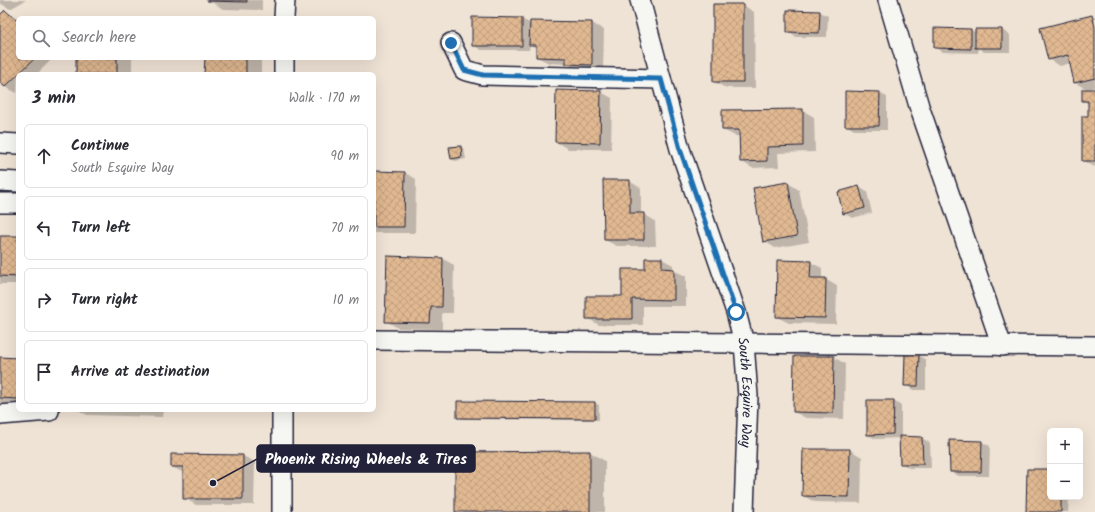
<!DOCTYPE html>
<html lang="en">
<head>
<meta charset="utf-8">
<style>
  :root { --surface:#fff; --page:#f7f7f7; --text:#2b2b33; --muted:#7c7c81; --line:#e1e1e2 }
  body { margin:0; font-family:Kalam,sans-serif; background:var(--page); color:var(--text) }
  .controls { position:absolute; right:12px; bottom:12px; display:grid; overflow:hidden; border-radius:6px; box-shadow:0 4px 16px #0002 }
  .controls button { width:36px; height:36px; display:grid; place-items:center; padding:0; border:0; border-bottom:1px solid var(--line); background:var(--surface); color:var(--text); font:20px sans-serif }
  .stop { position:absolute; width:12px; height:12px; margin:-9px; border:3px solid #1f6fb2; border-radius:50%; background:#fff }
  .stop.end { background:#1f6fb2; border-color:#fff; box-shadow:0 1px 4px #0008 }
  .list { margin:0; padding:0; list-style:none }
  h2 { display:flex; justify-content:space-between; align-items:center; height:52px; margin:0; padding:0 16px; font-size:17px }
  h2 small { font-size:13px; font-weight:400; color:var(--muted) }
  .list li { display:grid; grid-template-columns:26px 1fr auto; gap:12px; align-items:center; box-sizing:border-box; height:64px; margin:0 8px 8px; padding:0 8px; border:1px solid var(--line); border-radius:6px }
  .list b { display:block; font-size:15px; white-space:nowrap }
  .list p { margin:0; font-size:13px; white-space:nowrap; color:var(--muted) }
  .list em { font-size:13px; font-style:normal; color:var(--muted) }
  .icon { flex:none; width:22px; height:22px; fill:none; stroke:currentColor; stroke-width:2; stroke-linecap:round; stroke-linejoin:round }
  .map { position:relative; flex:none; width:1095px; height:512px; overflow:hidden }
  .search { position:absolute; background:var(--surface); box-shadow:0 4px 16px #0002; left:16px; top:16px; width:360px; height:44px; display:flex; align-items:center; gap:10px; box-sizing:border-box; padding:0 14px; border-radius:6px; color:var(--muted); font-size:15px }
  .panel { position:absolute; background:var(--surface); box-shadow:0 4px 16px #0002; left:16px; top:72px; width:360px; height:340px; border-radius:6px }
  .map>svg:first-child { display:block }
</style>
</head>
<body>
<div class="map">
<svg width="1095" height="512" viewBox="0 0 1095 512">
  <defs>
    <pattern id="building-cross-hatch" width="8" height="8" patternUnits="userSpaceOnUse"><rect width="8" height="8" fill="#e0b891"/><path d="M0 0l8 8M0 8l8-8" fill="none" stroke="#c09e7e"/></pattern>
  </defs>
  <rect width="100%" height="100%" fill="#efe3d5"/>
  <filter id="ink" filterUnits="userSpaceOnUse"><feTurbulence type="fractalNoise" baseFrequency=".025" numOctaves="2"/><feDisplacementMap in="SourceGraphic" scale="8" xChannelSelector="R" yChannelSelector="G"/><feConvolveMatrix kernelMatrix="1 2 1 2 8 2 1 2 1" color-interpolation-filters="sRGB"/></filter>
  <g filter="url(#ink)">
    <path fill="#0003" d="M0 0H26L10 9 0 3Z
      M208 0H262V10L223 9Z
      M743 5 754 12 755 88H726L714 82Z
      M5 11 18 18V58H53L37 74H18L17 93 5 87 0 81V16Z
      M820 12 828 16 827 37H796L788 32Z
      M1092 16 1095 18V87L1087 89 1075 83 1071 63 1060 66 1049 59Z
      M522 19 531 24V22L592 23 604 30 603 71H579L567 64 549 63 537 57V49L530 44 529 50H481L473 45Z
      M971 30 976 33 1002 30 1010 35V52H984L979 48 978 53 943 52 935 47Z
      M77 58H132V74H77Z
      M206 58H261V74H205Z
      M1095 90V167L1083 161 1089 117V104L1083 101Z
      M601 92 612 98 611 149H568L556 142Z
      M879 93 887 97V130H854L846 125Z
      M802 110 814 117 815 152 778 153 779 167 752 168 741 161 740 136H735L723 130Z
      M461 147 464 149 466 159 455 161 452 159Z
      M374 172 405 173 416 179 415 233H374Z
      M629 181 641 188V214H644L655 221 656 246H617L605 240Z
      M788 183 799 190 809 242 775 248 764 241Z
      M859 187 867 192 872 213 852 218 844 213Z
      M0 237H18V284H0Z
      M443 259 454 265 453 313H442V329L398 328 386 321Z
      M662 259 673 265V270L686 276V306H643V325H599L587 318 623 297 646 270Z
      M810 262 822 268V279H825L837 286 836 324 789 323 777 317Z
      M918 355 926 360V390H913L905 385Z
      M834 357 845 364 844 419 806 418 794 412Z
      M0 358 18 359V406H0Z
      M893 401 901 405V437L922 438 930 443 931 468H909L901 463 900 438 876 439 868 435Z
      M458 402 595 403 599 405V420L462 419 458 417Z
      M78 410H163L162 417 87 415Z
      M982 442 990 446 989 476H959L951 472Z
      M804 450H850L862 457 861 503 815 502 803 496Z
      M590 452 605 461V512H456Z
      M172 455 243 456 255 462 254 505H196L184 498V473L172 467Z
      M1050 470V497H1069L1068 512H1027Z"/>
    <path fill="url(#building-cross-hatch)" stroke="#22223b" d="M207 0H247V2L207 1Z
      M713 4H743V82H713Z
      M5 10 18 22V58H35L5 87 0 83V15Z
      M787 10 820 11 819 33 787 32Z
      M1092 15 1095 27V78L1074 83 1068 55 1048 60 1040 28Z
      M472 17 522 18V46H472Z
      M530 21 592 22V65L566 64V58L536 57V45H529Z
      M934 28 971 29V49L934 48Z
      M975 29H1002V48H975Z
      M76 58H117V74H76Z
      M205 58H246V74H204Z
      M1082 89H1095V161H1082V116H1088V101H1082Z
      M556 90 601 91 600 143 555 142Z
      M845 91 880 92 879 126H845Z
      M803 109V146L767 147V161L740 162 739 130H722V110Z
      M461 146 462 157 451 159 449 147Z
      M374 171 405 172 404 227H374Z
      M603 180H630V213H644V240H604Z
      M788 182 797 236 763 242 753 188Z
      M859 186 865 208 843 214 838 192Z
      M0 236H18V277L0 276Z
      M387 256 443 258 442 307H431L430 323 385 322Z
      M645 258H662V268L674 269V300L632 299V319H586V296H622V269H645Z
      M777 260 811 261 810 278H826L825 318 776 317Z
      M905 354H919L918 386H904Z
      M794 356H834L833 413 793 412Z
      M0 357 18 358V399L0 398Z
      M867 400H894L893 434 867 435Z
      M457 401 595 402V419L457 418Z
      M899 436 922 437 923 464H900Z
      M949 440 982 441 981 472H950Z
      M803 449H850L849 497 802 496Z
      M590 451V512H455V452Z
      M171 454 243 455V499H183V467H171Z
      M1027 469H1050V497H1061V512H1026Z"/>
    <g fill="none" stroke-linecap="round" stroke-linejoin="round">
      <g stroke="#22223b" stroke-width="22">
        <g id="minor">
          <path id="s1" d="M640 0 680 149 736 312 744 343 748 396 744 512"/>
          <path d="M888 0 919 106 1002 346"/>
          <path d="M284 18 285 0"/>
          <path d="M451 43 464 70 483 75 661 79"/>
          <path d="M284 74V58"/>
          <path d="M0 143 18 144"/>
          <path d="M0 181 18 182"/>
          <path d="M0 203H18"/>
          <path d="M374 340 1095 346"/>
          <path d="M0 415 49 411"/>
          <path d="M282 512V410"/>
        </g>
      </g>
      <use href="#minor" stroke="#f6f6f2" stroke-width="19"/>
    </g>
  </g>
  <g fill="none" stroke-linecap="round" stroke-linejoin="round" filter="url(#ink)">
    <path stroke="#1f6fb2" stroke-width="5" d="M451 43 464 70 483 75 661 79 680 149 736 312"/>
  </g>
  <g text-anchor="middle" stroke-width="3" stroke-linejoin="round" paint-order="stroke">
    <g font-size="14" fill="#22223b" stroke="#f6f6f2">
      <text dy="5" stroke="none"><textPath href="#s1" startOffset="408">South Esquire Way</textPath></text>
    </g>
  </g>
  <path fill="none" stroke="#22223b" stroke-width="1.5" d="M213 483L257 459"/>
  <circle fill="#22223b" stroke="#f6f6f2" stroke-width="1.5" cx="213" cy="483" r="4"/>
  <rect fill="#22223b" stroke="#22223b" stroke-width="1.5" x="257" y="445" width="218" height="27" rx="4"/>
  <g font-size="15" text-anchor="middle" font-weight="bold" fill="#fff">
    <text x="366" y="464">Phoenix Rising Wheels &amp; Tires</text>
  </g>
</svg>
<div class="controls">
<button>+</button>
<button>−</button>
</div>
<div class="stop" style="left:736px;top:312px"></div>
<div class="stop end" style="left:451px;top:43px"></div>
<div class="search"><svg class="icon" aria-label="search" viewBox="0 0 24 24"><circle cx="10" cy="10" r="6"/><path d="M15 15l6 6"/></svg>Search here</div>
<section class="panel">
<h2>3 min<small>Walk · 170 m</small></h2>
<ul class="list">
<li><svg class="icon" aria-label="ahead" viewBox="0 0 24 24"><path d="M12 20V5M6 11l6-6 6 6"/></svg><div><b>Continue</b><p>South Esquire Way</p></div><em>90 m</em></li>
<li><svg class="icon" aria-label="left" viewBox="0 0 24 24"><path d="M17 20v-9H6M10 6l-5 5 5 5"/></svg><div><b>Turn left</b></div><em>70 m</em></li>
<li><svg class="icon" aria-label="right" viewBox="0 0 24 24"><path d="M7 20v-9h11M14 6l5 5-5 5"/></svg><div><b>Turn right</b></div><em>10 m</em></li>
<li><svg class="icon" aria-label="arrive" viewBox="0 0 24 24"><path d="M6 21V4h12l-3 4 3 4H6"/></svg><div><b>Arrive at destination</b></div></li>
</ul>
</section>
</div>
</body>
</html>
